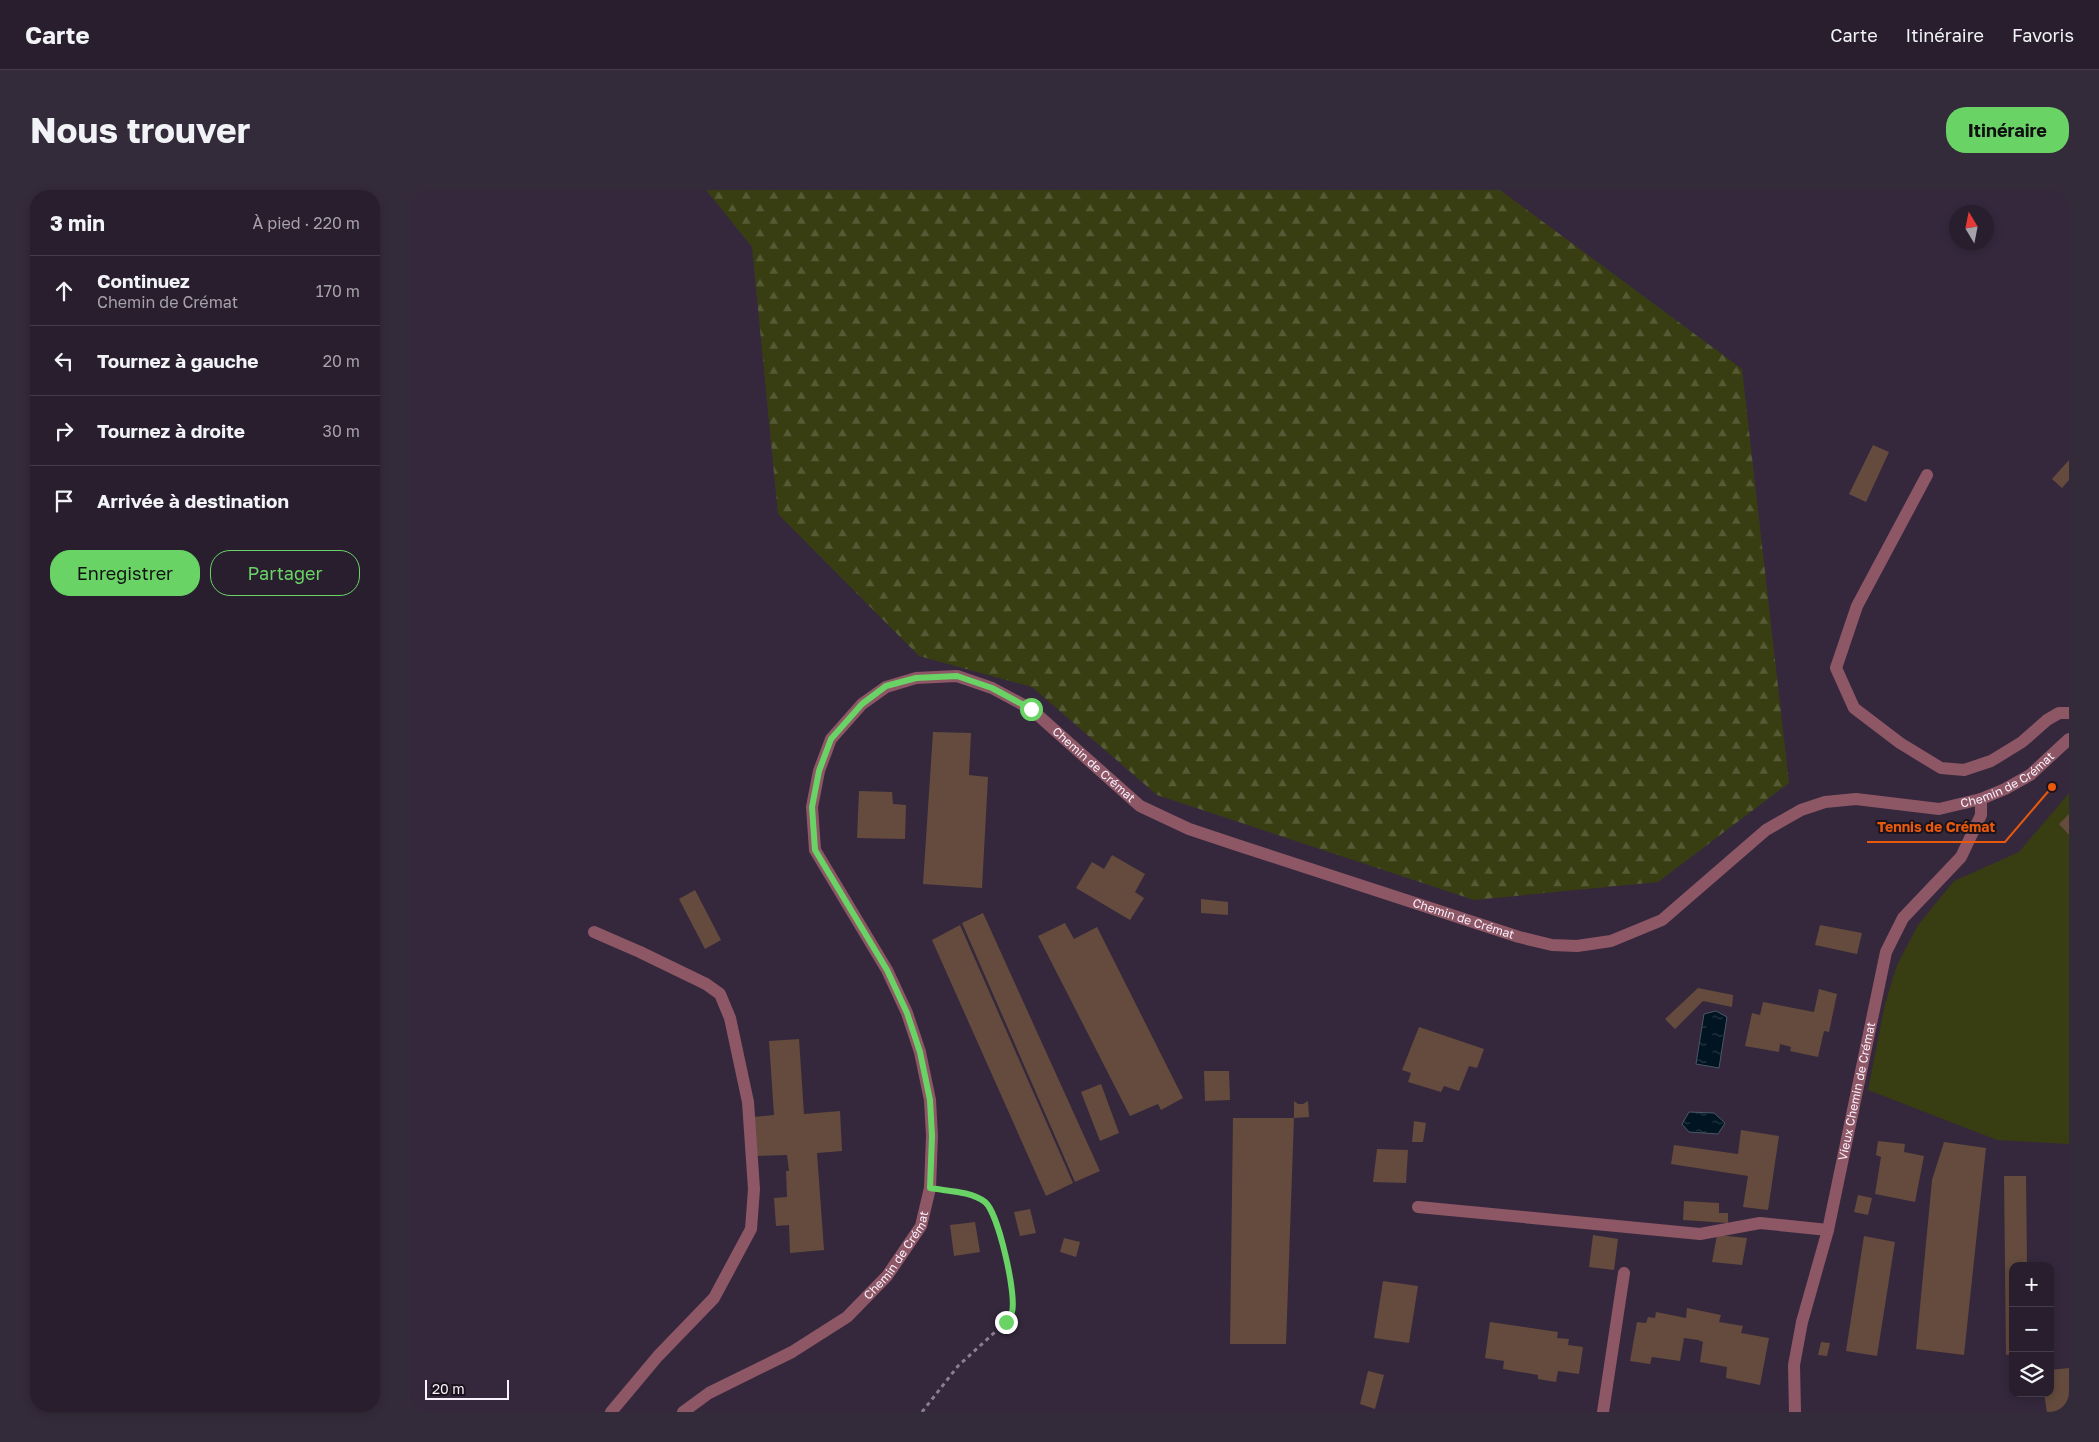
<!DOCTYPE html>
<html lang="fr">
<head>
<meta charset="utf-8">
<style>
  :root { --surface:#281e2e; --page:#342b3a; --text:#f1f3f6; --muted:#a5a2aa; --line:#443c4a; --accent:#69d465 }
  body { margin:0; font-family:"Golos Text",sans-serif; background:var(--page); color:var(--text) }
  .controls { position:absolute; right:15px; bottom:15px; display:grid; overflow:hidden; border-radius:10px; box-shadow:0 2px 8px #0003 }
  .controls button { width:45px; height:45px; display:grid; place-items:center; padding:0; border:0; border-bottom:1px solid var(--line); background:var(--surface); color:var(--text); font:25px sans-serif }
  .compass { position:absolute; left:1539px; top:15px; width:45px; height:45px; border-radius:50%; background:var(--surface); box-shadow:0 2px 8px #0003; rotate:350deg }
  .scale { position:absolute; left:15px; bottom:12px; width:84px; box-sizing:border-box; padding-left:5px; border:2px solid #faf1ff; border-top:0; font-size:14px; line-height:18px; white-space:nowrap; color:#faf1ff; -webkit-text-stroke:4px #1a131d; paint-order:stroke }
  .stop { position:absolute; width:15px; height:15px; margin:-11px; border:4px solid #69d465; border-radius:50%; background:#fff }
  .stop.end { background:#69d465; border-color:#fff; box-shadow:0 1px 5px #0008 }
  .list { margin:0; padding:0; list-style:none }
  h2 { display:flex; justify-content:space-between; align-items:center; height:65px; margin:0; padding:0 20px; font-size:21px }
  h2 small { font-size:16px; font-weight:400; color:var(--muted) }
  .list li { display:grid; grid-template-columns:32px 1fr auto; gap:15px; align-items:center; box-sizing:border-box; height:70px; padding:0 20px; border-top:1px solid var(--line) }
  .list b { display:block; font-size:19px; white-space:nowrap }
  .list p { margin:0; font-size:16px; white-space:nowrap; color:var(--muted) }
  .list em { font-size:16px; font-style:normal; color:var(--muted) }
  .actions { display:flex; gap:10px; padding:15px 20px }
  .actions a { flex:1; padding:11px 0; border:1px solid var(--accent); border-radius:20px; text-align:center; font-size:18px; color:var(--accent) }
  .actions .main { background:var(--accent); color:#111 }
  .icon { flex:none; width:28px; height:28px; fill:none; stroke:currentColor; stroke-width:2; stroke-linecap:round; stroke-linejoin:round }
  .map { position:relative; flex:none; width:1659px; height:1222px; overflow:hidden; border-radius:20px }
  header { display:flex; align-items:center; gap:30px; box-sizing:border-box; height:70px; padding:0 25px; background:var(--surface); border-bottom:1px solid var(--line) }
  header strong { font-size:24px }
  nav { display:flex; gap:28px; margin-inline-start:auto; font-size:18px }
  .intro { display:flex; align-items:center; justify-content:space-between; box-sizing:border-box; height:120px; padding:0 30px }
  h1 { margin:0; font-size:35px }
  .button { padding:12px 22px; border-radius:20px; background:var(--accent); color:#111; font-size:18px; font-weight:700 }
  main { display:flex; gap:30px; padding:0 30px }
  aside { flex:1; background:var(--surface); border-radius:20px; box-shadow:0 2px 8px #0003 }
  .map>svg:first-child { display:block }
</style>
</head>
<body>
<header>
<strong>Carte</strong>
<nav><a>Carte</a><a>Itinéraire</a><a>Favoris</a></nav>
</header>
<div class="intro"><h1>Nous trouver</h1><a class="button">Itinéraire</a></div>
<main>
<aside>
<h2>3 min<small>À pied · 220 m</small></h2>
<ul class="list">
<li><svg class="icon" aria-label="ahead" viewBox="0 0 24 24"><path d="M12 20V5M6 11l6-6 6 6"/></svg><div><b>Continuez</b><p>Chemin de Crémat</p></div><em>170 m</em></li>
<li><svg class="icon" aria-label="left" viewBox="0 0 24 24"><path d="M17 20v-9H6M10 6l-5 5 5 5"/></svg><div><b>Tournez à gauche</b></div><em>20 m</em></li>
<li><svg class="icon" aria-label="right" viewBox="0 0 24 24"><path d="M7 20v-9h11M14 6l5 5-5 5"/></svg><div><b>Tournez à droite</b></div><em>30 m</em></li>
<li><svg class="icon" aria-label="arrive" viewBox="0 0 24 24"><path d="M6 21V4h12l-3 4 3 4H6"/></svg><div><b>Arrivée à destination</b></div></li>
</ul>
<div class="actions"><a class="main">Enregistrer</a><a>Partager</a></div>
</aside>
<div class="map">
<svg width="1659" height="1222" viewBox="0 0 1659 1222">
  <defs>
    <pattern id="forest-firs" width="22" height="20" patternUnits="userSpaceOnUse" patternTransform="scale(1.25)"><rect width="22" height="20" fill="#383e11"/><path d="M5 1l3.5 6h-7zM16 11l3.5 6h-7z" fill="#565a35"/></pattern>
    <pattern id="water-ripples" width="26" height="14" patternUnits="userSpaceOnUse" patternTransform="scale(1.25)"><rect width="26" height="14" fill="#001521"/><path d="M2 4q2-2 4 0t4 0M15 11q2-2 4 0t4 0" fill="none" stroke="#263842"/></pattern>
  </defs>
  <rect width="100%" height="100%" fill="#35283d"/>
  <path fill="url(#forest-firs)" d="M296 0H1090L1332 179 1379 593 1248 692 1064 710 747 605 622 497 509 466 368 324 342 57Z"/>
  <path fill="#383e11" d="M1659 603V954L1587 950 1458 900 1475 814 1487 775 1508 735 1544 691 1609 662Z"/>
  <path fill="url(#water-ripples)" stroke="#4b5764" d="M1306 821 1317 827 1309 878 1286 874 1294 824Z
    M1279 922 1304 923 1315 933 1308 944 1279 942 1272 934Z"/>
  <path fill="#644b3d" d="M1463 255 1479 262 1456 312 1439 304Z
    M1659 270V290L1652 298 1642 289Z
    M523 542 561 543 559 585 578 587 572 698 513 694Z
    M449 601 482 602 483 614 496 615 495 649 447 648Z
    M1659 624V645L1649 634Z
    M702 665 735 684 725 702 734 708 720 730 666 698 682 672 694 679Z
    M285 700 311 750 295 759 269 709Z
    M791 709 818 712V725L791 723Z
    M573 723 690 981 665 992 552 733Z
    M655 733 664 749 687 737 773 908 751 920 748 914 720 926 628 746Z
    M550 735 663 993 636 1006 522 750Z
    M1410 735 1452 743 1447 764 1405 755Z
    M1288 798 1323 805 1322 817 1293 811 1265 839 1255 829Z
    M1409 799 1427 804 1419 842 1414 841 1408 867 1380 861 1381 857 1370 854 1369 862 1335 856 1342 823 1350 825 1353 812 1404 822Z
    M1009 837 1074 859 1067 878 1059 876 1049 901 1034 896 1031 902 998 892 1001 883 992 880Z
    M389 849 394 924 430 921 432 961 407 963 414 1060 380 1063 379 1035 366 1036 364 1008 377 1007 376 981H379L377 965 345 966 343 927 364 925 359 851Z
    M794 881H819L820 910 795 911Z
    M691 894 709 943 690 951 671 902Z
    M884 911 888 914H893L898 911 899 927 884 928Z
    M823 928H884L876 1154H820Z
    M1004 931 1016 933 1013 952H1002Z
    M1331 940 1369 946 1358 1020 1333 1017 1338 986 1261 974 1264 955 1328 964Z
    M1468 951 1495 954 1494 962 1514 966 1505 1012 1465 1004 1471 967 1466 965Z
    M1534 952 1576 958 1554 1165 1506 1159 1522 990Z
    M967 959 998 960 996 993 963 992Z
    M1594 986H1616L1617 1076H1603V1164L1596 1165Z
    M1448 1005 1462 1008 1458 1025 1444 1022Z
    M1274 1011 1309 1013V1023H1318V1033L1273 1030Z
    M620 1019 626 1043 610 1046 604 1022Z
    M565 1032 570 1062 544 1066 540 1035Z
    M1183 1045 1208 1049 1204 1080 1179 1077Z
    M1307 1045 1337 1048 1332 1075 1302 1072Z
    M1454 1046 1485 1052 1467 1166 1436 1161Z
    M654 1048 670 1052 666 1067 650 1062Z
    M973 1091 1008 1096 999 1153 964 1148Z
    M1277 1118 1311 1125 1309 1132 1333 1136 1331 1143 1359 1148 1350 1195 1316 1188 1317 1177 1290 1172 1293 1152 1288 1150 1274 1148 1270 1171 1242 1167 1240 1174 1220 1171 1227 1132 1236 1133 1238 1127 1245 1128 1246 1122 1276 1128Z
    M1080 1132 1148 1142 1147 1148 1159 1149 1158 1155 1173 1157 1169 1184 1148 1181 1146 1192 1128 1189V1185L1093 1179 1094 1171 1075 1168Z
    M1411 1152 1420 1153 1417 1166 1408 1165Z
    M1659 1178V1222H1637L1634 1203H1640V1180Z
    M958 1181 974 1185 965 1219 950 1214Z"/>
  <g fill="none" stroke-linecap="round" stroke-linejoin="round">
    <path stroke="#8a7f91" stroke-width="3" stroke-dasharray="4 4" stroke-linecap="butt" d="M512 1222 548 1176 596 1132 602 1121V1098L592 1051 582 1021 575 1012 561 1006 540 1002"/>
    <path stroke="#8e5765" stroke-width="12" d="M1517 285 1447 416 1426 478 1444 518 1490 553 1531 578 1554 580 1581 571 1612 552 1637 530 1649 523H1659
      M184 742 230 762 296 794 310 804 320 828 338 912 344 999 341 1039 304 1108 248 1166 201 1222"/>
    <g stroke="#8e5765" stroke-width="12">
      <path d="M1008 1017 1290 1044 1350 1033 1418 1040"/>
      <path d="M1193 1222 1214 1083"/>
      <path id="s1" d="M1385 1222 1384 1175 1392 1132 1418 1040 1476 762 1493 728 1551 667 1571 625V609"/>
    </g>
    <path stroke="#8e5765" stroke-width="12" id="s2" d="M273 1222 299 1203 382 1162 437 1127 477 1086 511 1036 520 998 522 946 520 910 510 862 497 823 477 780 405 660 402 617 409 581 421 549 452 514 476 497 506 488 547 486 582 498 621 519 730 616 779 639 827 655 1109 747 1142 755 1167 756 1201 751 1252 730 1356 640 1391 620 1415 612 1446 609 1529 619 1571 609 1595 599 1620 585 1659 549"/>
  </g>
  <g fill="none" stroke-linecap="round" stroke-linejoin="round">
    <path stroke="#69d465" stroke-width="6" d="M596 1132C598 1129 601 1125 602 1122 607 1105 588 1022 575 1012 561 1001 536 1001 520 998L522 946 520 910 510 862 497 823 477 780 405 660 402 617 409 581 421 549 452 514 476 496 506 488 547 486 582 498 621 519"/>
  </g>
  <g text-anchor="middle" stroke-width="4" stroke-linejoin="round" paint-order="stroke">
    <g font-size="12" fill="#faf1ff" stroke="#1a131d">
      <text dy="4" stroke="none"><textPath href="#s2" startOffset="1140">Chemin de Crémat</textPath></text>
      <text dy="4" stroke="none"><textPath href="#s2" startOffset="2145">Chemin de Crémat</textPath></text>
      <text dy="4" stroke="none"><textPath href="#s2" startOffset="1545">Chemin de Crémat</textPath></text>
      <text dy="4" stroke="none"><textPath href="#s1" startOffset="328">Vieux Chemin de Crémat</textPath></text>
      <text dy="4" stroke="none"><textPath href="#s2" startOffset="270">Chemin de Crémat</textPath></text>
    </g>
  </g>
  <path fill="none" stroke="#e8590c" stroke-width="2" d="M1642 597L1595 652H1457"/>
  <circle fill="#e8590c" stroke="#1a131d" stroke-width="2" cx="1642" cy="597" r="5"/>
  <g font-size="14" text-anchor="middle" font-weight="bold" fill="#e8590c" stroke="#1a131d" stroke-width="4" stroke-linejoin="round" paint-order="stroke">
    <text x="1526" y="642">Tennis de Crémat</text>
  </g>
</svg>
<div class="controls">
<button>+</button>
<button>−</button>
<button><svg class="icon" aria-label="layers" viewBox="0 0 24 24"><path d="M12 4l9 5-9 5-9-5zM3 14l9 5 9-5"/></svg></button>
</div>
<svg class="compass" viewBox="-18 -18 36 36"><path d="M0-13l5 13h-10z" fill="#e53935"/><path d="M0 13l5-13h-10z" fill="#a5a2aa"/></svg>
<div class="scale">20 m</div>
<div class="stop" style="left:621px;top:519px"></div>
<div class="stop end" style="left:596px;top:1132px"></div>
</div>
</main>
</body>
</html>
